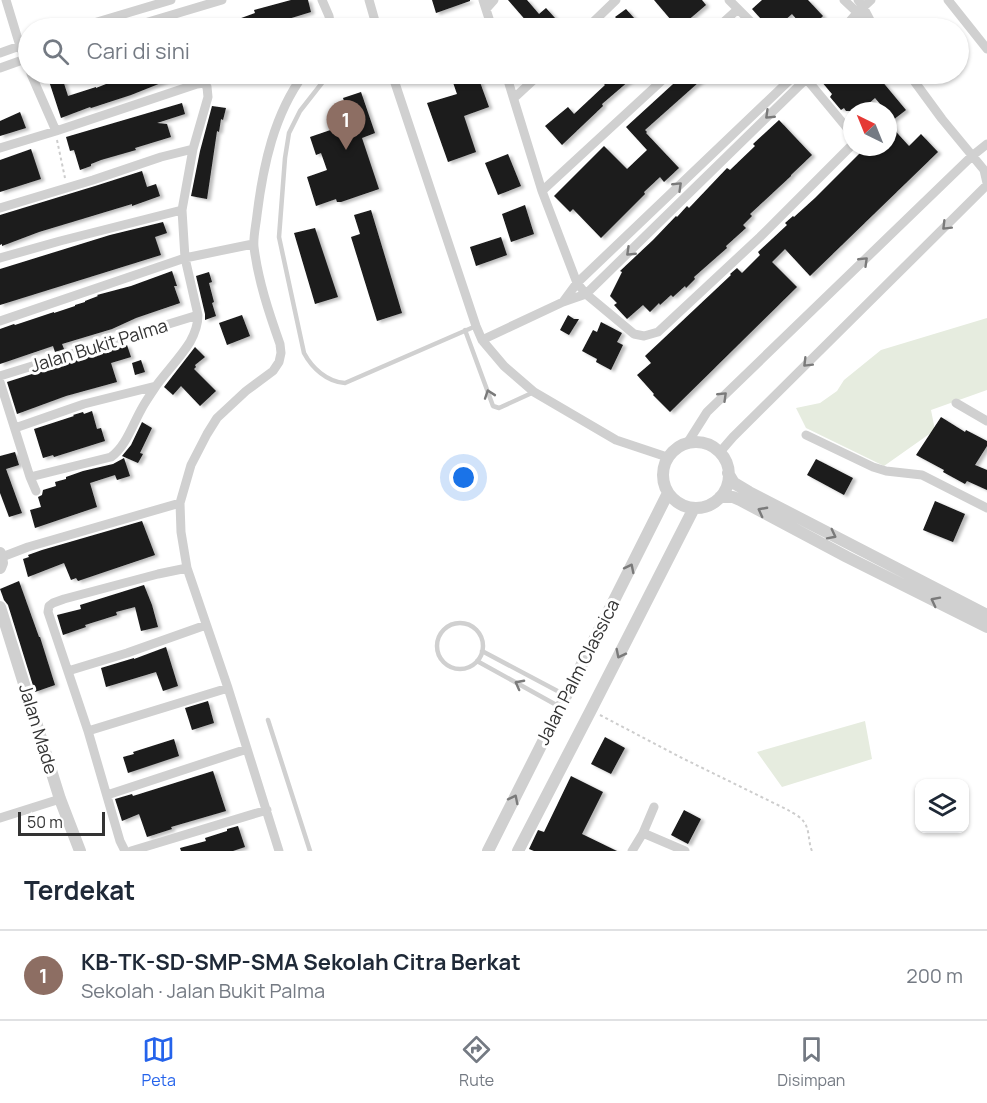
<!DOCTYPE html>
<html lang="id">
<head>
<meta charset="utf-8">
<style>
  :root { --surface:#fff; --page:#f2f2f3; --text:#1f2937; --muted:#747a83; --line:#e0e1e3; --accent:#2563eb }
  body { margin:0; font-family:Manrope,sans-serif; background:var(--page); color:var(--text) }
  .controls { position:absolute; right:18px; bottom:18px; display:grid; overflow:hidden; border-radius:12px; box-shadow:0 2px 4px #0004 }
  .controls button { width:54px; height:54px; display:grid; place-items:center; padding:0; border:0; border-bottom:2px solid var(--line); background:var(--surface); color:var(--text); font:30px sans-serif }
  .compass { position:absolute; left:843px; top:102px; width:54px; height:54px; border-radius:50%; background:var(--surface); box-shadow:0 2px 4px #0004; rotate:317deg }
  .scale { position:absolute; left:18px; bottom:15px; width:87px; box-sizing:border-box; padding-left:6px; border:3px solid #333; border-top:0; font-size:16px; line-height:21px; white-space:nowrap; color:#333; -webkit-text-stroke:4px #fff; paint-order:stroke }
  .you { position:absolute; left:464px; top:478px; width:21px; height:21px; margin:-15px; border:4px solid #fff; border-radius:50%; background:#1a73e8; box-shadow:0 0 0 9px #1a73e833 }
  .badge { display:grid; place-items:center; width:39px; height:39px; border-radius:50%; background:var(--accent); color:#fff; font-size:20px; font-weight:700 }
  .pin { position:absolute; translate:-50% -50px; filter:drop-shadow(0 2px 3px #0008) }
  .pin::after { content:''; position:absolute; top:32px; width:21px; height:18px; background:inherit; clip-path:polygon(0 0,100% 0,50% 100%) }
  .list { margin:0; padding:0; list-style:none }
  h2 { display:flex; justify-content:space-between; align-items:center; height:78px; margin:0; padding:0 24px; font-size:26px }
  h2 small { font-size:20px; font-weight:400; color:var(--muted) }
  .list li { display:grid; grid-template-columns:39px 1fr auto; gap:18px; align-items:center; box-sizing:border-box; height:90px; padding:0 24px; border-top:2px solid var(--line) }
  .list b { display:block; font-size:22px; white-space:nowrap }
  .list p { margin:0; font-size:20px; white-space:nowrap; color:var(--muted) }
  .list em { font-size:20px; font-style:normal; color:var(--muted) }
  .icon { flex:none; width:33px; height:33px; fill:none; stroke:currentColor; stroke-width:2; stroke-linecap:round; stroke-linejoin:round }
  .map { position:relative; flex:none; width:987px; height:851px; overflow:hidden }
  .search { position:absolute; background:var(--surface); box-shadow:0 2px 4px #0004; left:18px; right:18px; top:18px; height:66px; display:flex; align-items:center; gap:15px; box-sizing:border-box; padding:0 21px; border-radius:33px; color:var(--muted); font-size:22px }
  .sheet { height:168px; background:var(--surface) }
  nav { display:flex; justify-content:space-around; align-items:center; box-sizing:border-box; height:84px; border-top:2px solid var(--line); background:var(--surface); font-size:16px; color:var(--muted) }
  nav a { display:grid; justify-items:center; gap:3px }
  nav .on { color:var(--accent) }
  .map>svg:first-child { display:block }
</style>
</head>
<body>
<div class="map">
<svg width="987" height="851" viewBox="0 0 987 851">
  <defs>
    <filter id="shadow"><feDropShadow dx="3.5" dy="2" stdDeviation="1.5" flood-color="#0004"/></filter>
  </defs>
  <rect width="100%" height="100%" fill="#fff"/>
  <path fill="#e6ecdf" d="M987 318V390L931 410 935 430 884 466 806 428 796 408 820 403 837 391 844 380 881 350Z
    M865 721 872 759 782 787 757 752Z"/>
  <path fill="#1a1a1a" filter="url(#shadow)" d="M291 0H308L311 12 259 28 258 25 249 28H235L233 21 255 13 254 10Z
    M432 0H470V1L436 13Z
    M508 0H527L539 14 546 8 564 28H523L528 23Z
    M654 0H702L706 5 679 28H661L671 20Z
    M762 0H808L823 16 821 18 830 28H804L792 14 776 28H769L752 9Z
    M626 9 643 28H606L617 19 615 17Z
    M61 74 68 96 96 87V88L111 82 112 84 142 74H181V75L131 95 91 108 90 107 61 118 48 78Z
    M450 74H477L489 107 464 116 476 152 448 162 427 103 457 94Z
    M609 74H637L602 104 603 106 562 145 545 126 568 107 574 114 605 85 601 81Z
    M684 74H708L645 130 647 132 646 133 679 168 664 182 660 177 644 192 645 194 601 238 573 209 570 212 554 196 604 146 627 169 647 150 626 127Z
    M830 74H876L906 110 893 120 888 114V111H886L875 98 860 111H846L844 108 841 110 830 97 832 94 821 81Z
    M361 92 375 133 362 138 379 189 341 202H337L336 199 316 206 307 177 327 170 321 153 316 155 310 137 351 123 343 98Z
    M182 103 185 114 157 123 167 124 171 137 135 148 136 150 101 160 91 164V166L80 170 74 150 70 151 66 137Z
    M212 106 226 108 223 120 221 119 219 132 217 131 207 199 191 196 200 151Z
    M20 112 26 128 0 136V121Z
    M779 120 812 155 791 175V176L750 214 752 216 743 225 746 228 726 246 727 248 694 277 695 279 686 288 685 286 673 297 671 295 660 305 659 303 650 312 643 305 627 319 614 305 617 303 610 296 622 272 620 271 653 240 676 216 677 217 687 206 689 208 727 168 730 170 755 146 753 144Z
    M888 123 909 146 921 134 938 152 810 276 785 249 772 262 797 287 670 412 653 395 654 394 637 375 651 363 645 356 731 275 730 274 737 268 742 273 760 255 758 252 787 225 785 223 793 216 794 217 815 198 866 147H888Z
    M31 149 41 179 0 192V160Z
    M508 154 521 186 498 195 485 163Z
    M142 171 147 187 156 184 160 196 132 206V204L39 232 2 246V244L0 245V215L95 186Z
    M525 205 534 234 511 242 502 214Z
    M371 210 402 313 377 321 351 237 360 234 354 215Z
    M163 222 167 233 155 237 161 255 0 305V269L110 235Z
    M315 228 338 297 315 304 294 233Z
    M501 237 507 255 476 266 470 247Z
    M172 271 177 286H174L180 303 136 318 112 329 62 344 64 349 55 352 53 346 0 364V329L14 324 15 325 54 312V313L75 306V305L85 302V301L98 296 97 295 131 286Z
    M209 272 212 282 209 283 214 302 212 303 216 316 205 320V314L196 276Z
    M242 315 250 336 227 345 219 323Z
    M568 315 574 319H579L569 335 560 330Z
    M601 322 622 333 617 342 623 345 611 370 596 362 597 359 582 351 593 330 597 332Z
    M127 345 131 357 111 363 117 382 66 396 17 414 7 382 101 352Z
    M195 347 205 357 195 365 196 367 194 369 216 391 200 406 181 386 173 395 164 387Z
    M141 360 145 372 135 375 132 363Z
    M92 411 97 429 101 428 105 441 54 457 53 455 43 458 34 429 74 416 73 415 83 412 84 414Z
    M941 417 965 432 966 430 987 441V446L975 465 987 470V490L967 481 965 484 943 472 944 470 916 455Z
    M142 422 152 428 140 453 143 454 138 463 122 456 131 445Z
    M15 452 19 465 6 469 22 513 9 517 0 493V456Z
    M124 458 130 476 117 480 115 475 90 483 97 507 35 528 30 510 41 507 38 497 42 495 43 490 56 486 55 482 66 479V477L83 471 113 464Z
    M816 459 853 478 844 495 807 475Z
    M935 501 965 514 953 542 923 530Z
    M142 521 155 555 78 581 76 578 71 580 64 563 28 577 23 559 29 557 28 555 42 550Z
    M19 581 39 637H40L55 685 35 692 8 605 4 600 0 589Z
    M144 585 152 605 158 627 141 631 135 607 116 612 117 615 85 625 86 627 63 635 57 615 81 609 80 605Z
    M166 647 178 686 163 691 156 672 106 687 101 668 134 658V659Z
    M208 701 214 723 192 730 185 708Z
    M605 737 625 748 611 774 591 764Z
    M174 739 179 756 128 773 123 757 134 754 133 752Z
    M213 771 226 811 171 827 172 829 147 837 139 814 122 821 115 799 132 794 133 796Z
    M571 776 603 792 582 834 617 851H534L529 849 538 830 544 832Z
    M684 810 701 819 688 844 671 835Z
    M238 826 245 847 233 851H181L180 848 206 841 205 838 227 831V829Z"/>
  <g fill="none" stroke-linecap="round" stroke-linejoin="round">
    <path stroke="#cdcdcd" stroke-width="2" stroke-dasharray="3 3" stroke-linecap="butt" d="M57 140 65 178
      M600 715 680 757 788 810C793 813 801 817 804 822 810 830 808 842 812 851"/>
    <path stroke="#d0d0d0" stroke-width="4.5" d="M329 74 300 111 289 133 285 158 279 237 304 353C312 368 327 382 345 383L476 326
      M465 330 493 406 499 408 534 392
      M437 646a23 23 0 1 1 46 0a23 23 0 1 1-46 0Z
      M482 651 565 695
      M477 661 560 707
      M268 720 310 851"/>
    <path stroke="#d0d0d0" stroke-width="9" d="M6 0 20 46 28 66
      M322 0 329 16 331 28
      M369 0 377 28
      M483 0 492 28
      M729 0 757 28
      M844 0 860 15
      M858 0C866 9 868 19 875 28
      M948 0 987 49
      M486 9 494 0
      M77 28 171 0
      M128 28 222 0
      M587 28 616 0
      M717 28 738 9
      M844 28 857 13 871 0
      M0 53 28 43
      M0 68 28 58
      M31 74 56 131
      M392 74 476 326 482 340 504 366 534 392 616 440 667 457
      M506 74 542 191 577 283 586 294 634 334 644 336 658 332 760 237 852 145
      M909 74 942 119 984 170 987 183
      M804 76 852 134
      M514 98 540 74
      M0 148 56 131 197 84 204 83 207 87 208 97 193 149 182 210 185 258 198 315C198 325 195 333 190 342 180 358 167 371 156 386 151 394 145 402 141 410 132 426 126 446 111 457L30 477
      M542 191 669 74
      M0 208 93 180 161 157 193 149
      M0 258 60 241 182 210
      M563 302 577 283 796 74
      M0 321 185 258 253 244
      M482 340 563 302 586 294 807 78 810 74
      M0 376 198 315
      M0 382 30 477 36 491
      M956 403 987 421
      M15 428 84 404 156 386
      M806 435 873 467 886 471 922 475 987 508
      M688 442 707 412 972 156 987 144
      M720 452 733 437 987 185
      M2 557 28 547 180 503
      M68 671 127 653 206 625
      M88 731 228 688
      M107 795 247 749
      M0 818 60 799
      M643 833 685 851
      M125 851 120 841 88 731 48 612 49 606 53 603 64 599 158 574 187 568
      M131 851 267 810
      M279 851 228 688 187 568 181 532 180 503 191 465 207 434 217 418 246 391 273 371 279 362 281 353 280 344C269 313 258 280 254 247 253 237 256 225 257 215 263 166 274 114 304 74
      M632 851 643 833 654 807"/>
    <path stroke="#d0d0d0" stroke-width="12" d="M663 475a33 33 0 1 1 66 0a33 33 0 1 1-66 0Z
      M728 473 734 483 749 492 987 615
      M720 497H733L740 500 847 557 987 627
      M0 553 2 563 0 568
      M0 607 60 799 80 851
      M488 851 668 493
      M518 851 591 710 694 508"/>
  </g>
  <defs><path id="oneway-chevron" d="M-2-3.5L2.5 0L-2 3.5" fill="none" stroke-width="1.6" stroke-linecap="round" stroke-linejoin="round" transform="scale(1.5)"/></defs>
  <g stroke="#7a7a7a">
    <use href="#oneway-chevron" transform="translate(769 115) rotate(136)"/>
    <use href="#oneway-chevron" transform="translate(678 186) rotate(-44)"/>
    <use href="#oneway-chevron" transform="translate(946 226) rotate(135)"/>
    <use href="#oneway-chevron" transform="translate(630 252) rotate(136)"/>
    <use href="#oneway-chevron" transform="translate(864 261) rotate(-44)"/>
    <use href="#oneway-chevron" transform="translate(807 363) rotate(135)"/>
    <use href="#oneway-chevron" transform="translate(489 394) rotate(-109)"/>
    <use href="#oneway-chevron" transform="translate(723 396) rotate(-44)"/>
    <use href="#oneway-chevron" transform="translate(762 511) rotate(-152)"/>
    <use href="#oneway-chevron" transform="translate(832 535) rotate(27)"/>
    <use href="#oneway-chevron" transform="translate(630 568) rotate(-63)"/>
    <use href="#oneway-chevron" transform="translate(935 601) rotate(-153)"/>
    <use href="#oneway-chevron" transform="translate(620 654) rotate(117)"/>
    <use href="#oneway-chevron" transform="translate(519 684) rotate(-152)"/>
    <use href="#oneway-chevron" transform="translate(514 799) rotate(-63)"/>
  </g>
  <g text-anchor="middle" stroke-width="6" stroke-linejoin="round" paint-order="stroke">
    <g font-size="18" fill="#333" stroke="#fff">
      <text transform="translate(99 346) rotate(-17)" y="6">Jalan Bukit Palma</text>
      <text transform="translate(578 672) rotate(-63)" y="6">Jalan Palm Classica</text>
      <text transform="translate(38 729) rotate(73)" y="6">Jalan Made</text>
    </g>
  </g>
</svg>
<div class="controls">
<button><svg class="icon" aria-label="layers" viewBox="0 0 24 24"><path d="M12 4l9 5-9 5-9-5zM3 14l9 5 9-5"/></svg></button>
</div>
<svg class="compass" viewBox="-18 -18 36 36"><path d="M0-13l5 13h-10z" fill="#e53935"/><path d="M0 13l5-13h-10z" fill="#747a83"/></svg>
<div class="scale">50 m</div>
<div class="you"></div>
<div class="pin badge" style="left:346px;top:150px;background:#8d6e63">1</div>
<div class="search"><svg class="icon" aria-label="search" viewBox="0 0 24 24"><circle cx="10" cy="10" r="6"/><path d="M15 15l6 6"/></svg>Cari di sini</div>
</div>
<section class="sheet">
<h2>Terdekat<small></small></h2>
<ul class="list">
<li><span class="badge" style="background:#8d6e63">1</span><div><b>KB-TK-SD-SMP-SMA Sekolah Citra Berkat</b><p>Sekolah · Jalan Bukit Palma</p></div><em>200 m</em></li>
</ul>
</section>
<nav>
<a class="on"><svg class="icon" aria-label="map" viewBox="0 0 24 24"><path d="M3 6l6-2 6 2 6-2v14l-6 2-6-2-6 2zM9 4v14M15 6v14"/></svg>Peta</a>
<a><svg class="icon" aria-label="directions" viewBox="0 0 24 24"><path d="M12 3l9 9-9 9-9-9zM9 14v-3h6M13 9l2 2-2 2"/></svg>Rute</a>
<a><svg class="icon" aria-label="saved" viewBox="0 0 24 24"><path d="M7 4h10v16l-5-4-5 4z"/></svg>Disimpan</a>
</nav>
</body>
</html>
